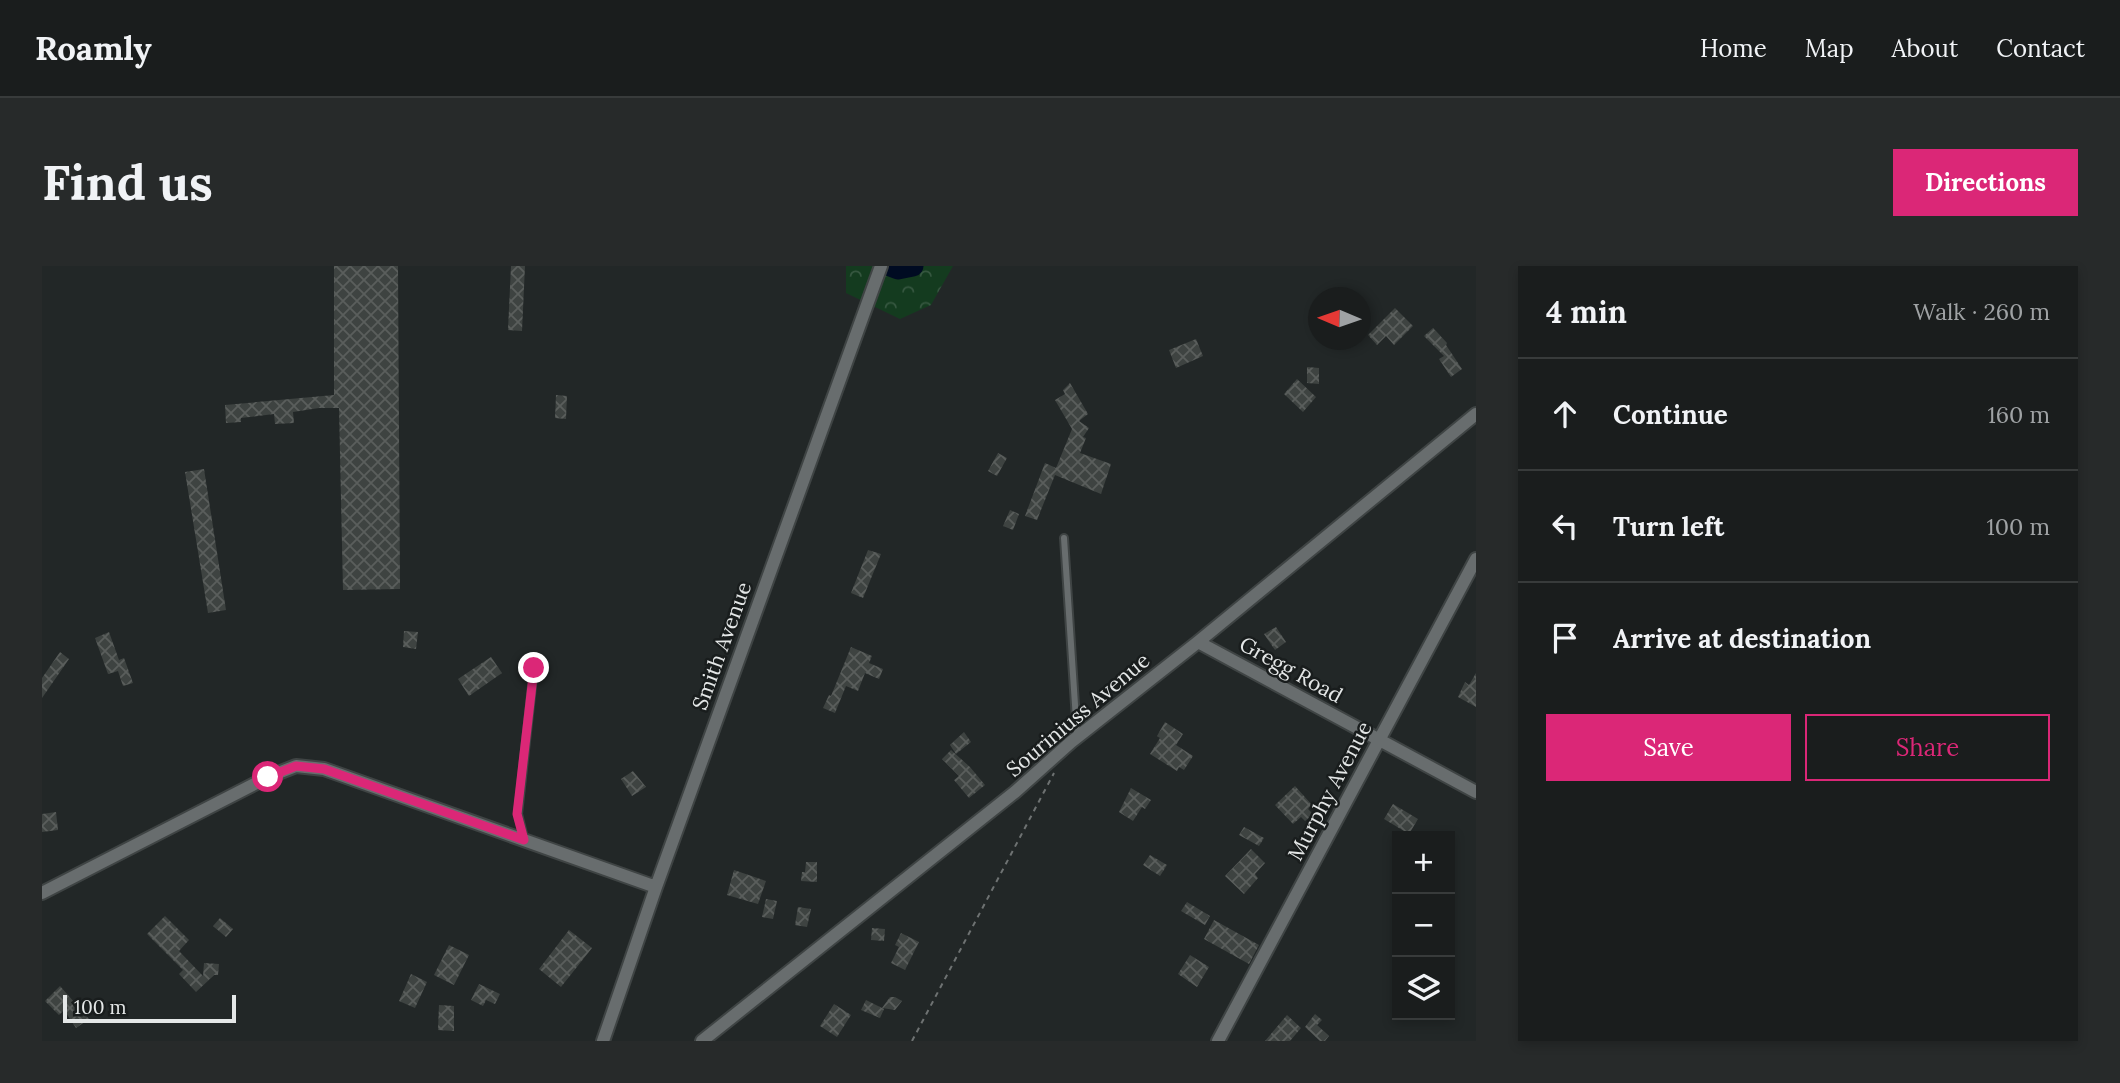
<!DOCTYPE html>
<html lang="en">
<head>
<meta charset="utf-8">
<style>
  :root { --surface:#1a1d1d; --page:#272a2a; --text:#f1f3f6; --muted:#9fa2a4; --line:#383b3b; --accent:#db2777 }
  body { margin:0; font-family:Lora,serif; background:var(--page); color:var(--text) }
  .controls { position:absolute; right:21px; bottom:21px; display:grid; overflow:hidden; border-radius:0px; box-shadow:0 4px 10px #0003 }
  .controls button { width:63px; height:63px; display:grid; place-items:center; padding:0; border:0; border-bottom:2px solid var(--line); background:var(--surface); color:var(--text); font:35px sans-serif }
  .compass { position:absolute; left:1266px; top:21px; width:63px; height:63px; border-radius:50%; background:var(--surface); box-shadow:0 4px 10px #0003; rotate:272deg }
  .scale { position:absolute; left:21px; bottom:18px; width:173px; box-sizing:border-box; padding-left:7px; border:4px solid #e4e7e7; border-top:0; font-size:19px; line-height:24px; white-space:nowrap; color:#e4e7e7; -webkit-text-stroke:5px #191d1d; paint-order:stroke }
  .stop { position:absolute; width:21px; height:21px; margin:-16px; border:5px solid #db2777; border-radius:50%; background:#fff }
  .stop.end { background:#db2777; border-color:#fff; box-shadow:0 2px 7px #0008 }
  .list { margin:0; padding:0; list-style:none }
  h2 { display:flex; justify-content:space-between; align-items:center; height:91px; margin:0; padding:0 28px; font-size:30px }
  h2 small { font-size:23px; font-weight:400; color:var(--muted) }
  .list li { display:grid; grid-template-columns:46px 1fr auto; gap:21px; align-items:center; box-sizing:border-box; height:112px; padding:0 28px; border-top:2px solid var(--line) }
  .list b { display:block; font-size:26px; white-space:nowrap }
  .list em { font-size:23px; font-style:normal; color:var(--muted) }
  .actions { display:flex; gap:14px; padding:21px 28px }
  .actions a { flex:1; padding:16px 0; border:2px solid var(--accent); border-radius:0px; text-align:center; font-size:24px; color:var(--accent) }
  .actions .main { background:var(--accent); color:#fff }
  .icon { flex:none; width:38px; height:38px; fill:none; stroke:currentColor; stroke-width:2; stroke-linecap:round; stroke-linejoin:round }
  .map { position:relative; flex:none; width:1434px; height:775px; overflow:hidden; border-radius:0px }
  header { display:flex; align-items:center; gap:42px; box-sizing:border-box; height:98px; padding:0 35px; background:var(--surface); border-bottom:2px solid var(--line) }
  header strong { font-size:33px }
  nav { display:flex; gap:38px; margin-inline-start:auto; font-size:24px }
  .intro { display:flex; align-items:center; justify-content:space-between; box-sizing:border-box; height:168px; padding:0 42px }
  h1 { margin:0; font-size:49px }
  .button { padding:18px 32px; border-radius:0px; background:var(--accent); color:#fff; font-size:24px; font-weight:700 }
  main { display:flex; gap:42px; padding:0 42px }
  aside { flex:1; background:var(--surface); border-radius:0px; box-shadow:0 4px 10px #0003 }
  .map>svg:first-child { display:block }
</style>
</head>
<body>
<header>
<strong>Roamly</strong>
<nav><a>Home</a><a>Map</a><a>About</a><a>Contact</a></nav>
</header>
<div class="intro"><h1>Find us</h1><a class="button">Directions</a></div>
<main>
<div class="map">
<svg width="1434" height="775" viewBox="0 0 1434 775">
  <defs>
    <pattern id="forest-crowns" width="20" height="18" patternUnits="userSpaceOnUse" patternTransform="scale(1.75)"><rect width="20" height="18" fill="#143b1f"/><path d="M2 6a3 3 0 1 1 6 0M12 15a3 3 0 1 1 6 0" fill="none" stroke="#365740"/></pattern>
    <pattern id="building-cross-hatch" width="8" height="8" patternUnits="userSpaceOnUse" patternTransform="scale(1.75)"><rect width="8" height="8" fill="#3e4341"/><path d="M0 0l8 8M0 8l8-8" fill="none" stroke="#5a5e5c"/></pattern>
  </defs>
  <rect width="100%" height="100%" fill="#222727"/>
  <path fill="url(#forest-crowns)" d="M804 0H911L889 39 858 53 804 27Z"/>
  <g fill="none" stroke-linecap="round" stroke-linejoin="round">
    <path stroke="#000b22" stroke-width="21" d="M848 0 856 3 871 0"/>
  </g>
  <path fill="url(#building-cross-hatch)" d="M292 0H356L358 323 301 324 297 142H277L251 146 252 157 233 158 232 148 199 152V156L184 157 183 139 292 129Z
    M469 0H483L480 65 466 64Z
    M1353 42 1371 60 1352 79 1344 70 1335 79 1326 69Z
    M1391 62 1405 77 1404 79 1420 103 1409 111 1397 93 1402 90 1382 70Z
    M1154 73 1161 90 1134 102 1127 84Z
    M1265 101 1277 102V118L1265 117Z
    M1255 113 1274 131 1261 146 1242 128Z
    M1028 117 1046 148 1037 155 1047 162 1041 171 1044 172 1038 187 1069 198 1059 228 1013 209 995 254 983 250 1003 197 1014 202 1030 163 1013 134 1023 128 1021 124Z
    M514 129 525 130 524 153 513 152Z
    M956 187 965 192 955 210 946 205Z
    M162 203 184 344 166 347 143 206Z
    M968 244 977 248 971 264 961 260Z
    M826 284 839 288 821 332 809 327Z
    M1234 361 1244 376 1233 384 1222 368Z
    M362 365 376 366 374 383 361 381Z
    M67 366 77 394 82 392 91 417 81 420 76 405 66 408 53 372Z
    M809 381 830 390 827 397 841 403 837 413 823 407 816 425 804 420 793 447 781 442 787 429 789 430Z
    M18 386 27 393 0 432V412Z
    M449 391 460 407 427 430 416 413Z
    M1434 407V441L1416 431 1423 416 1427 419Z
    M1123 456 1141 468 1134 479 1151 490 1142 504 1137 501 1135 505 1108 488 1118 472 1115 470Z
    M922 466 929 476 914 488 908 479Z
    M909 484 928 501 943 519 927 532 912 514 917 510 900 493Z
    M591 505 604 521 590 530 579 513Z
    M1253 520 1270 539 1266 543 1271 548 1263 555 1259 551 1251 558 1233 539Z
    M1089 522 1109 534 1103 543 1100 541 1091 555 1077 546Z
    M1351 538 1376 553 1367 568 1342 553Z
    M14 546 16 564 0 566V548Z
    M1202 561 1222 572 1217 580 1197 569Z
    M1209 583 1223 597 1213 608 1216 612 1202 628 1183 610Z
    M1108 589 1125 599 1118 610 1101 599Z
    M764 596H775V616L759 615 760 606H763Z
    M692 604 724 615 716 638 685 629Z
    M724 633 735 635 731 653 720 651Z
    M1145 636 1168 650 1163 659 1139 645Z
    M756 641 769 643 765 661 753 659Z
    M123 650 147 674 137 685 161 710 162 697 177 698 176 709H172L154 726 137 708 141 704 105 668Z
    M178 652 191 663 184 671 171 660Z
    M1172 654 1217 679 1207 698 1162 673Z
    M830 662 843 663 842 675 829 674Z
    M527 664 550 682 519 721 497 703Z
    M859 667 877 676 863 704 849 697 857 681 853 679Z
    M407 679 427 689 412 719 392 709Z
    M1148 689 1167 701 1155 721 1136 708Z
    M369 708 385 716 373 742 357 735Z
    M437 718 458 728 453 738 444 734 441 740 429 734Z
    M18 720 47 753 34 762 22 744 17 749 3 735Z
    M848 731H853L860 735 853 744 840 742Z
    M824 734 842 743 838 752 819 744Z
    M792 738 809 749 795 771 778 760Z
    M397 739 412 740V765L396 764Z
    M1273 748 1280 754 1275 759 1287 770 1283 775H1278L1263 761Z
    M1245 749 1259 762 1248 775H1223Z"/>
  <g fill="none" stroke-linecap="round" stroke-linejoin="round">
    <g stroke="#3f4444" stroke-width="10">
      <path id="lane" d="M1022 272 1035 469
        M482 572 476 548 492 402"/>
    </g>
    <g stroke="#3f4444" stroke-width="16">
      <path id="street" d="M1156 376 1434 526
        M0 627 226 511 254 500 282 503 614 621
        M561 775 614 621 839 0
        M660 775 973 526 1029 476 1156 376 1434 148
        M1176 775 1434 293"/>
    </g>
    <path stroke="#6e7272" stroke-width="2" stroke-dasharray="5 5" stroke-linecap="butt" d="M870 775 1012 507"/>
    <use href="#lane" stroke="#686d6e" stroke-width="6"/>
    <use href="#street" stroke="#686d6e" stroke-width="12"/>
  </g>
  <g fill="none" stroke-linecap="round" stroke-linejoin="round">
    <path stroke="#db2777" stroke-width="9" d="M226 511 254 500 282 503 482 574 475 548 492 402"/>
  </g>
  <g text-anchor="middle" stroke-width="5" stroke-linejoin="round" paint-order="stroke">
    <g font-size="21" fill="#e4e7e7" stroke="#191d1d">
      <text transform="translate(680 380) rotate(-70)" y="7">Smith Avenue</text>
      <text transform="translate(1249 404) rotate(29)" y="7">Gregg Road</text>
      <text transform="translate(1036 449) rotate(-40)" y="7">Souriniuss Avenue</text>
      <text transform="translate(1288 525) rotate(-62)" y="7">Murphy Avenue</text>
    </g>
  </g>
</svg>
<div class="controls">
<button>+</button>
<button>−</button>
<button><svg class="icon" aria-label="layers" viewBox="0 0 24 24"><path d="M12 4l9 5-9 5-9-5zM3 14l9 5 9-5"/></svg></button>
</div>
<svg class="compass" viewBox="-18 -18 36 36"><path d="M0-13l5 13h-10z" fill="#e53935"/><path d="M0 13l5-13h-10z" fill="#9fa2a4"/></svg>
<div class="scale">100 m</div>
<div class="stop" style="left:226px;top:511px"></div>
<div class="stop end" style="left:492px;top:402px"></div>
</div>
<aside>
<h2>4 min<small>Walk · 260 m</small></h2>
<ul class="list">
<li><svg class="icon" aria-label="ahead" viewBox="0 0 24 24"><path d="M12 20V5M6 11l6-6 6 6"/></svg><div><b>Continue</b></div><em>160 m</em></li>
<li><svg class="icon" aria-label="left" viewBox="0 0 24 24"><path d="M17 20v-9H6M10 6l-5 5 5 5"/></svg><div><b>Turn left</b></div><em>100 m</em></li>
<li><svg class="icon" aria-label="arrive" viewBox="0 0 24 24"><path d="M6 21V4h12l-3 4 3 4H6"/></svg><div><b>Arrive at destination</b></div></li>
</ul>
<div class="actions"><a class="main">Save</a><a>Share</a></div>
</aside>
</main>
</body>
</html>
